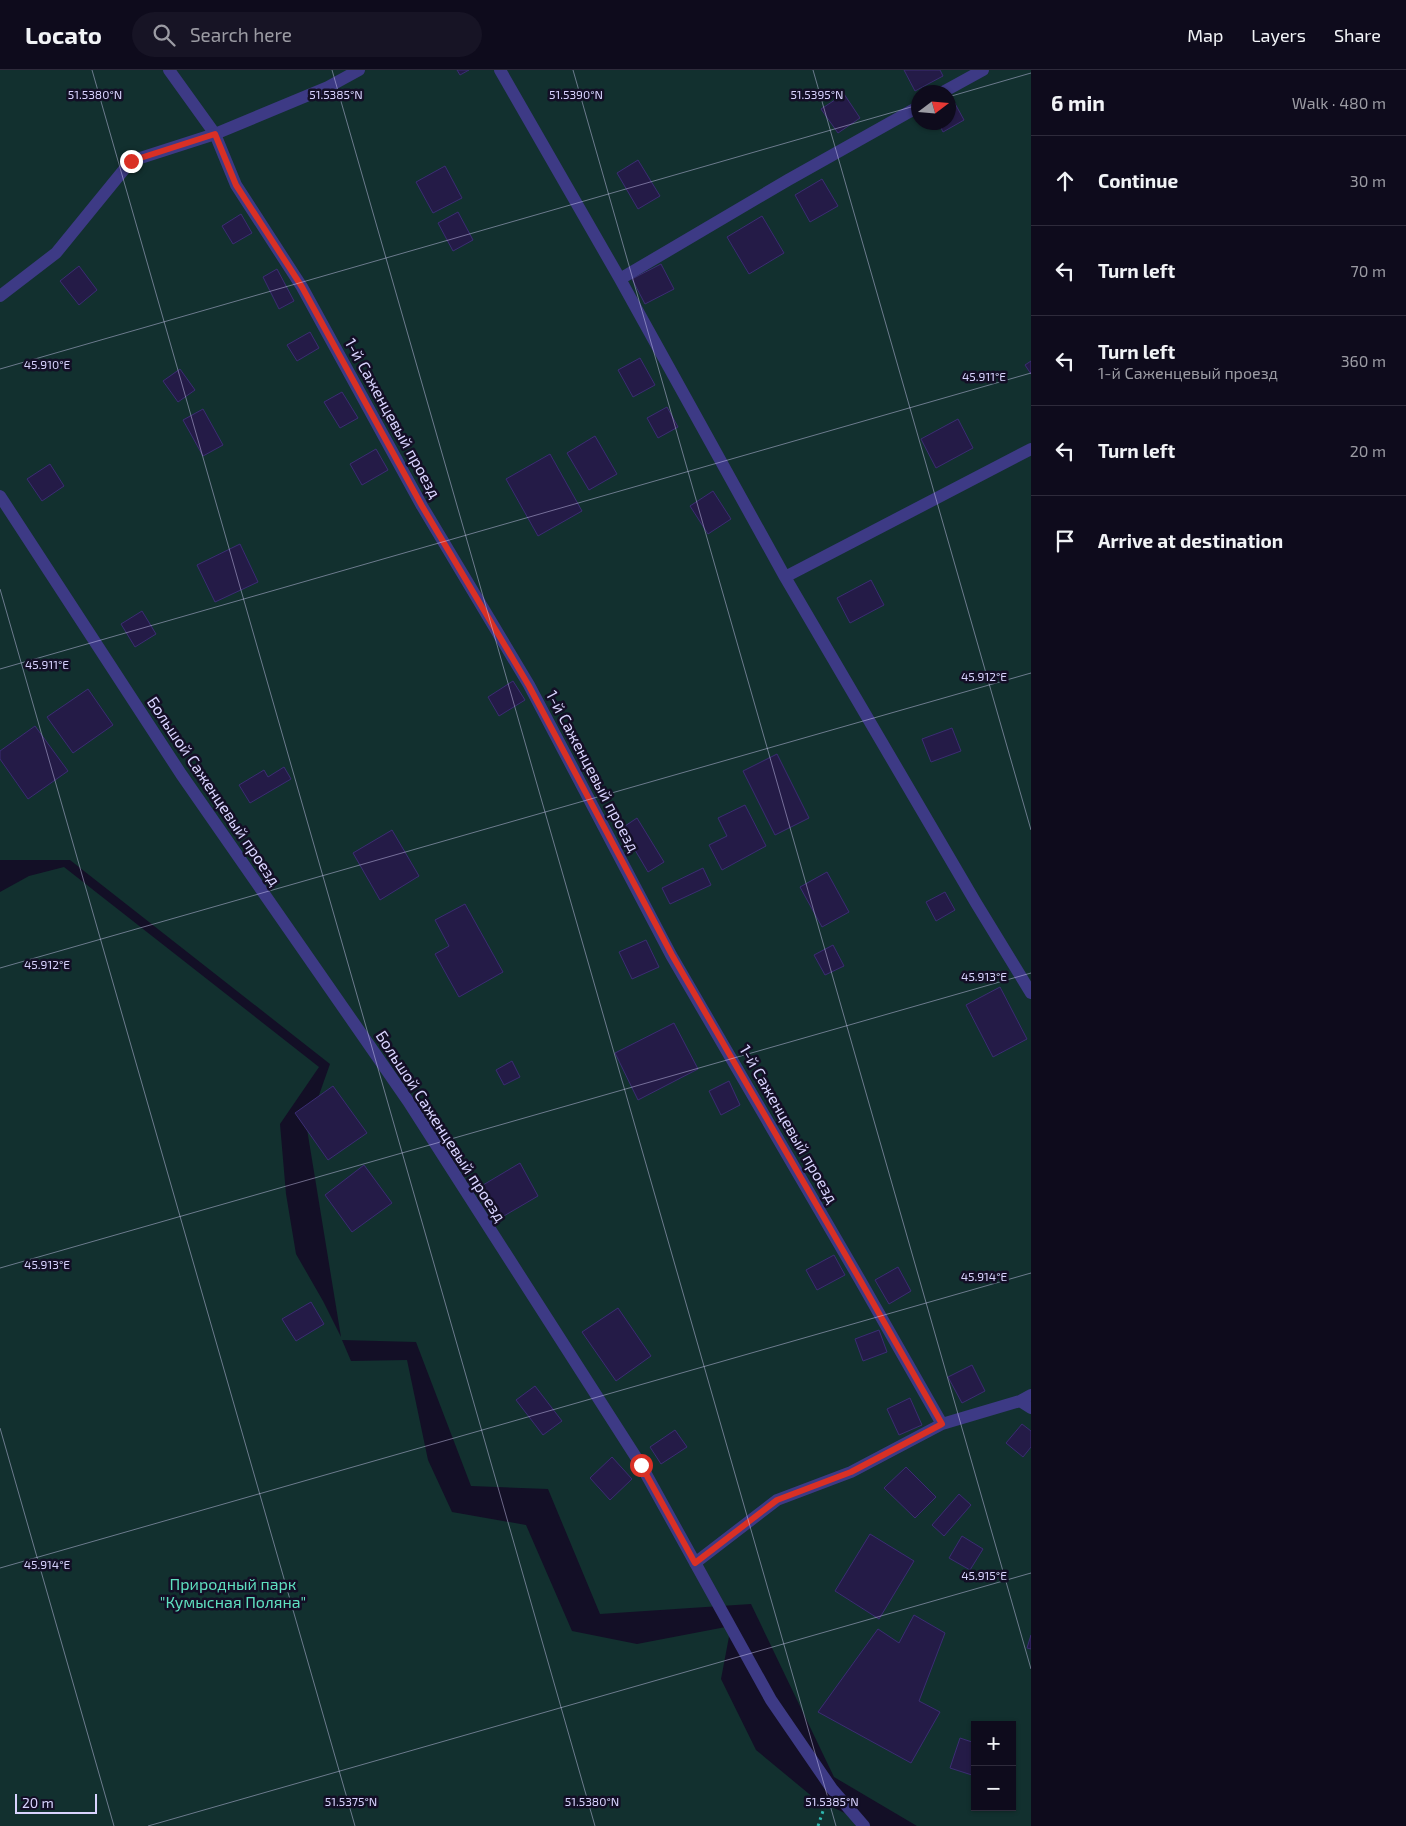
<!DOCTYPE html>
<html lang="en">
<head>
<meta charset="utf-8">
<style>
  :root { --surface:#0e0b1c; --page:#171425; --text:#f1f3f6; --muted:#9b9ba3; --line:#2e2b3b }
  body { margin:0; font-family:"Exo 2",sans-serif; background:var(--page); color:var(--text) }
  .controls { position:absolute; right:15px; bottom:15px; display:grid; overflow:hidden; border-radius:0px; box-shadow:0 1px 4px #0004 }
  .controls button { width:45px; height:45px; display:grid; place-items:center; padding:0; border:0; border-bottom:1px solid var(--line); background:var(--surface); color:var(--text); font:25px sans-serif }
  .compass { position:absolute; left:911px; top:15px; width:45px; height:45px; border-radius:50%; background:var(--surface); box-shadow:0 1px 4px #0004; rotate:74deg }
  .scale { position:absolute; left:15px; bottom:12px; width:82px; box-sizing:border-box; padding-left:5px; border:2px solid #d9d4ff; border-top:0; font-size:14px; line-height:18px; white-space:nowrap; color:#d9d4ff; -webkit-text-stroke:4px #130f26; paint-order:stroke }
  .stop { position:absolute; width:15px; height:15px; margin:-11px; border:4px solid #d93025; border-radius:50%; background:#fff }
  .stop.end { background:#d93025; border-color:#fff; box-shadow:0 1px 5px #0008 }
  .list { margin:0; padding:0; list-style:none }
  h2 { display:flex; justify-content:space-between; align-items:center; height:65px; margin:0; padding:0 20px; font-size:21px }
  h2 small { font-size:16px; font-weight:400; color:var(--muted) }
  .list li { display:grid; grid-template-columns:32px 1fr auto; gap:15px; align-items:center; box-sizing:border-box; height:90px; padding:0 20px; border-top:1px solid var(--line) }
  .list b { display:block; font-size:19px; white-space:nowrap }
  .list p { margin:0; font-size:16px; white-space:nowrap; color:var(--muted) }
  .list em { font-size:16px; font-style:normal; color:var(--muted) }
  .icon { flex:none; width:28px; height:28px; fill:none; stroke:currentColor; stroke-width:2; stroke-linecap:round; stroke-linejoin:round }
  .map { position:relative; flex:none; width:1031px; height:1756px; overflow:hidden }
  header { display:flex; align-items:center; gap:30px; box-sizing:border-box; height:70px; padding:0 25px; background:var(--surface); border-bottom:1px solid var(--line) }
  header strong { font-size:24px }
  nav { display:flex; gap:28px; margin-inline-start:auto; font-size:18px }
  .search { width:350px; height:45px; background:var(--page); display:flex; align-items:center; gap:12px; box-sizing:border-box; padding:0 18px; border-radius:28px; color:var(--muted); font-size:19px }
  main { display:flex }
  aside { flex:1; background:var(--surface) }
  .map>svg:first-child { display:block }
</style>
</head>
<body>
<header>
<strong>Locato</strong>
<div class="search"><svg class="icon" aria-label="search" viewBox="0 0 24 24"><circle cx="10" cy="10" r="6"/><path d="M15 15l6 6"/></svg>Search here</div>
<nav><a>Map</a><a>Layers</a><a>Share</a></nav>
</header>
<main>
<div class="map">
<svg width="1031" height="1756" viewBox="0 0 1031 1756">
  <rect width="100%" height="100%" fill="#130f26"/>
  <path fill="#12302f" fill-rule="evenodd" d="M0 0H1031V1756H917L834 1707 751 1534 600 1544 548 1419 471 1416 416 1272 342 1270 351 1291 407 1290 428 1390 452 1442 526 1455 572 1561 637 1574 731 1556 721 1609 756 1680 814 1728 871 1756H0V822L29 806 64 797 319 997 280 1054 286 1124 296 1184 323 1231 341 1267 307 1059 330 994 70 790H0ZM918 22H948V52H918ZM975 1655H1012V1737H975Z"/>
  <path fill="#241b47" stroke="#3b2d73" d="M457 0H469L460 5Z
    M904 0H940L943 6 915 21Z
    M844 24 860 48 838 63 821 39Z
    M952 28 964 50 943 62 938 52H948V30Z
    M638 90 660 126 638 139 617 103Z
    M445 96 462 128 433 143 416 112Z
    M822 109 838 136 810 152 795 125Z
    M458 142 473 170 453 181 438 153Z
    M241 144 252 163 233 174 222 156Z
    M762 146 784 183 749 204 727 167Z
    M661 194 674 219 645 234 632 209Z
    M79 196 97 220 79 235 60 211Z
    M277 199 294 231 279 239 263 207Z
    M310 262 319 278 297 291 287 275Z
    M640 288 655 315 633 327 618 300Z
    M1031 291V304L1025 295Z
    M180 299 195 320 178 332 163 311Z
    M342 322 358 348 340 358 324 332Z
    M667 337 678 357 658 368 647 348Z
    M203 339 223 375 203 386 183 350Z
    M958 349 973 378 936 398 921 369Z
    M595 366 617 404 589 420 567 383Z
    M376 379 388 400 362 415 350 394Z
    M550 384 582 441 538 466 506 409Z
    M50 394 64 416 42 431 27 409Z
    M713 421 731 449 708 464 690 436Z
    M240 474 258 512 215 532 197 495Z
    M871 510 884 535 850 553 837 528Z
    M142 541 156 564 135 577 121 554Z
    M513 611 525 630 499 646 488 627Z
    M88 619 113 655 73 683 47 647Z
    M35 656 68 701 28 729 0 689V681Z
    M952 658 961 681 931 692 922 669Z
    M777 684 809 748 775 765 743 701Z
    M284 697 291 709 250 733 239 715 264 700 268 707Z
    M745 735 766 776 722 800 709 775 727 766 718 748Z
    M637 748 664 792 648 802 622 758Z
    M392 760 419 806 380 830 353 783Z
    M703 798 711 815 670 834 662 818Z
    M827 802 849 842 822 857 800 817Z
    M945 822 955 840 936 851 926 832Z
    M465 834 503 902 459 927 435 884 449 876 435 850Z
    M646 870 659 897 632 909 619 882Z
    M833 875 844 896 825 905 814 885Z
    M1000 917 1027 969 993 987 966 935Z
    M674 953 698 999 638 1030 615 983Z
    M512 991 520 1007 504 1015 496 1000Z
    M729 1011 740 1035 721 1045 709 1021Z
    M333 1016 367 1063 328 1090 295 1043Z
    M520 1093 538 1126 497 1150 478 1118Z
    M364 1095 392 1133 352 1162 325 1125Z
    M834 1185 845 1205 817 1220 806 1200Z
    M898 1197 911 1221 889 1234 875 1210Z
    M311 1232 324 1254 296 1271 282 1249Z
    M618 1238 651 1286 616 1311 582 1262Z
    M879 1260 887 1282 863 1291 855 1269Z
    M972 1295 985 1321 962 1333 948 1307Z
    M535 1316 562 1351 543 1365 516 1330Z
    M910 1328 922 1355 899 1365 887 1339Z
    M1022 1354 1031 1361V1377L1023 1387 1006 1373Z
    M675 1360 687 1377 661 1394 650 1377Z
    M612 1387 632 1409 610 1430 590 1408Z
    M906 1397 936 1427 915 1448 884 1418Z
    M959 1424 971 1435 944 1466 932 1455Z
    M870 1464 914 1491 879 1549 835 1521Z
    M962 1466 983 1479 970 1500 949 1488Z
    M914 1545 945 1563 919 1631 940 1642 911 1693 818 1642 878 1559 899 1573Z
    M1031 1565V1579L1027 1578Z
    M960 1668 975 1673V1706L950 1698Z"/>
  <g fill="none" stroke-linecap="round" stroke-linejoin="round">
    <path stroke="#2fb8b0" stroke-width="3" stroke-dasharray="2.5 4" stroke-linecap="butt" d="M818 1756 823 1741"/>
    <path stroke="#3d3a85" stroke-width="12" d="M169 0 215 64 236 115 302 217 422 436 529 615 671 885 860 1210 942 1354
      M500 0 620 209 785 507 976 833 1031 923
      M943 22 983 0
      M620 209 788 110 918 37
      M0 426 181 704 408 1031 641 1395 771 1630 832 1719 864 1756
      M785 507 1031 379
      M1020 1331 1031 1338
      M695 1493 777 1430 851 1402 942 1354 1020 1331 1031 1325"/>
    <path stroke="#3d3a85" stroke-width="12" d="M0 226 56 183 131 91 215 64 328 17 359 0"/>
  </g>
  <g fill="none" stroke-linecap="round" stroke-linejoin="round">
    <path stroke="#d93025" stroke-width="6" d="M131 91 215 64 236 115 302 217 422 436 529 616 672 885 860 1210 942 1354 851 1402 777 1430 695 1493 641 1395"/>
  </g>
  <path fill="none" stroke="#d9d4ff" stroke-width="1" stroke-opacity="0.45" d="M92 0 595 1756M332 0 836 1756M573 0 1031 1599M813 0 1031 760M948 27 1031 3M0 299 918 35M0 519 355 1756M0 599 1031 303M0 898 1031 603M0 1198 1031 903M0 1358 114 1756M0 1498 1031 1203M148 1756 1031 1503"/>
  <g text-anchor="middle" stroke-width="5" stroke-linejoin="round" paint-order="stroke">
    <g font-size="16" fill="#d9d4ff" stroke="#130f26">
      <text transform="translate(393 348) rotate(61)" y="6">1-й Саженцевый проезд</text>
      <text transform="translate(593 701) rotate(62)" y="6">1-й Саженцевый проезд</text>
      <text transform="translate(214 721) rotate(56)" y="6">Большой Саженцевый проезд</text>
      <text transform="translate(789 1054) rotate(60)" y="6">1-й Саженцевый проезд</text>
      <text transform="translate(441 1056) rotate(57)" y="6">Большой Саженцевый проезд</text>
    </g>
    <g font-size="16" fill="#5fe0c0" stroke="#130f26">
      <text x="233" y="1520">Природный парк<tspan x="233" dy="18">"Кумысная Поляна"</tspan></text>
    </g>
  </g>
  <g font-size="12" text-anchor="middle" fill="#d9d4ff" stroke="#130f26" stroke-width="5" stroke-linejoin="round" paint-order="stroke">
    <text x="95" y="29">51.5380°N</text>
    <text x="336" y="29">51.5385°N</text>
    <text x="576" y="29">51.5390°N</text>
    <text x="817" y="29">51.5395°N</text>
    <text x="47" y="299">45.910°E</text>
    <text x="984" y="311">45.911°E</text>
    <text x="47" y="599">45.911°E</text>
    <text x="984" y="611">45.912°E</text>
    <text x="47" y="899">45.912°E</text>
    <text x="984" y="911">45.913°E</text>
    <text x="47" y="1199">45.913°E</text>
    <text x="984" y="1211">45.914°E</text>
    <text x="47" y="1499">45.914°E</text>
    <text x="984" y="1510">45.915°E</text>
    <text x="351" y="1736">51.5375°N</text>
    <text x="592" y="1736">51.5380°N</text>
    <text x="832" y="1736">51.5385°N</text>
  </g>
</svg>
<div class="controls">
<button>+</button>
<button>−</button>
</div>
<svg class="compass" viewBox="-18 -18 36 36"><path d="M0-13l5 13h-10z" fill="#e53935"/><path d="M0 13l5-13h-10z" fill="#9b9ba3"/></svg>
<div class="scale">20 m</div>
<div class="stop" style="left:641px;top:1395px"></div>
<div class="stop end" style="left:131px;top:91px"></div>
</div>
<aside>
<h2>6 min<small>Walk · 480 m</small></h2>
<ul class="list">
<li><svg class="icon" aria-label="ahead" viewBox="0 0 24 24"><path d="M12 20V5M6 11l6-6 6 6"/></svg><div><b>Continue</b></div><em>30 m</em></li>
<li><svg class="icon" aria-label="left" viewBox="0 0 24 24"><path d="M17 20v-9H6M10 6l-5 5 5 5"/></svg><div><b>Turn left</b></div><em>70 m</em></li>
<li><svg class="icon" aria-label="left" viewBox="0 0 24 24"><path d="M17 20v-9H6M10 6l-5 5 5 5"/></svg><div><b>Turn left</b><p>1-й Саженцевый проезд</p></div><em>360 m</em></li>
<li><svg class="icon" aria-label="left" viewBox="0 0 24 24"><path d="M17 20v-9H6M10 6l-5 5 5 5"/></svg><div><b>Turn left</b></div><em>20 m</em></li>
<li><svg class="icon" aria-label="arrive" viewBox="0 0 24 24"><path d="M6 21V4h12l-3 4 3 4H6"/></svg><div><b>Arrive at destination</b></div></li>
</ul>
</aside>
</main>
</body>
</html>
